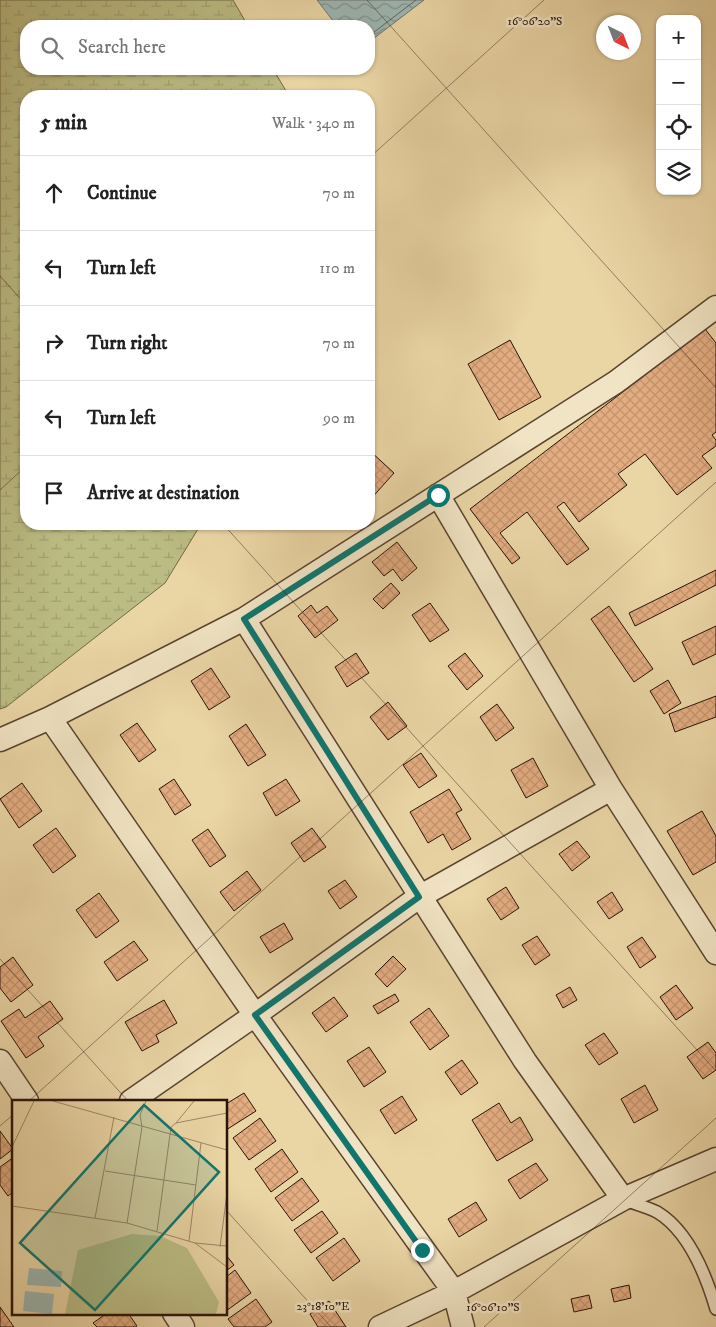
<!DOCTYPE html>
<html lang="en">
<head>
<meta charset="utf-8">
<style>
  :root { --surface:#fff; --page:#f2f2f2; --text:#222; --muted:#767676; --line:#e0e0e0 }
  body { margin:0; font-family:"IM FELL DW Pica",serif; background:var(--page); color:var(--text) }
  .controls { position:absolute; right:15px; top:15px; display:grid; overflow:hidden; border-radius:10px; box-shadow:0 1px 4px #0004 }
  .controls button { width:45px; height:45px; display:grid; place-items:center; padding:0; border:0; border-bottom:1px solid var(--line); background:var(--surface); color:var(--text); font:25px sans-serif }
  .compass { position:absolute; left:596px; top:15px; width:45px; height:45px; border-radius:50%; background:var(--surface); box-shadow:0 1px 4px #0004; rotate:138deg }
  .stop { position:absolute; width:15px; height:15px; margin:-11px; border:4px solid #0f766e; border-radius:50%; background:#fff }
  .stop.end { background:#0f766e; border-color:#fff; box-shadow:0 1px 5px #0008 }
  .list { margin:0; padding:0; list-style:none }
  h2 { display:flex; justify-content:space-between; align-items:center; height:65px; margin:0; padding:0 20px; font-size:21px }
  h2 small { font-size:16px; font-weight:400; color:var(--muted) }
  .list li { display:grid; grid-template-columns:32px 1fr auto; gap:15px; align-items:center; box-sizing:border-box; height:75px; padding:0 20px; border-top:1px solid var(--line) }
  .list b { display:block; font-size:19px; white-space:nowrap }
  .list em { font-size:16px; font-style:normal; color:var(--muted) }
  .icon { flex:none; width:28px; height:28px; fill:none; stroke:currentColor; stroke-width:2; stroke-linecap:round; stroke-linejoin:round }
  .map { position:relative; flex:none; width:716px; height:1327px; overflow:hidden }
  .search { position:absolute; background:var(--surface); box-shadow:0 1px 4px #0004; left:20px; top:20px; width:355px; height:55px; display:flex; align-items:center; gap:12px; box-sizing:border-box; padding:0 18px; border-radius:20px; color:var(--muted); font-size:19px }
  .panel { position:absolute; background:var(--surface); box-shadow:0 1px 4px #0004; left:20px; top:90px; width:355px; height:440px; border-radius:20px }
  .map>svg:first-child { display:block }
</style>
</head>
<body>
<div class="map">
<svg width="716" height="1327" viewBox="0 0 716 1327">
  <defs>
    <pattern id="wetland-marsh" width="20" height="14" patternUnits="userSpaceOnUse" patternTransform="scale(1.25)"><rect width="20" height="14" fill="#bbbc83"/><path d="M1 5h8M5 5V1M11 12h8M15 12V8" fill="none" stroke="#a1a170"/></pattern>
    <pattern id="water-waves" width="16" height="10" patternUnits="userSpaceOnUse" patternTransform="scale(1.25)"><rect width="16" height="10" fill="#9db6b2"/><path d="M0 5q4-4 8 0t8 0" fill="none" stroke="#80938f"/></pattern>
    <pattern id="building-cross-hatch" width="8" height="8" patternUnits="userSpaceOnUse" patternTransform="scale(1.25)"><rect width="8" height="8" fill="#e3ac81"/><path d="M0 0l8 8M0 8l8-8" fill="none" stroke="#c3936e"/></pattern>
  </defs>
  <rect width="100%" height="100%" fill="#ead5a5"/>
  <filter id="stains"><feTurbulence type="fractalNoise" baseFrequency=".004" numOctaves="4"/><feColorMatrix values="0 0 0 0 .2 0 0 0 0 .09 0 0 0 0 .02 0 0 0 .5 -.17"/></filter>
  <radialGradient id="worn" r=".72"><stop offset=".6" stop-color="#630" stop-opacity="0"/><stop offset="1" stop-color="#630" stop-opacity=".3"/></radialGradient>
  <path fill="url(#wetland-marsh)" stroke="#726846" d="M0 0H233L248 26H26V69H273L289 96H26V524H201L165 583 6 707 0 709Z"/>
  <path fill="url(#water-waves)" stroke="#6f756e" d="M317 0H424L369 42V26H337Z"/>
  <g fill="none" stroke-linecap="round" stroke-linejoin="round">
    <path stroke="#64645e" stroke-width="1" d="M369 36 416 0"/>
  </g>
  <path fill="url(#building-cross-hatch)" stroke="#2a1309" d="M705 329 716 343V432L712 435 716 440V446L702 456 712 468 677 495 645 454 618 474 627 485 579 522 564 502 557 507 589 549 567 565 527 512 500 533 520 558 512 564 470 509Z
    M510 340 541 397 499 420 468 364Z
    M369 450 394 473 369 501Z
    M397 542 417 568 402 581 393 569 384 576 372 562Z
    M716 570V585L635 626 629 613Z
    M391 583 400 593 383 609 373 599Z
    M430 603 449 630 430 642 412 615Z
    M311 605 317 613 327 606 338 620 315 638 298 616Z
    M609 606 653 669 634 682 591 619Z
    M716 626V654L693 665 682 642Z
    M356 653 369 673 347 687 335 667Z
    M465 653 483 676 467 690 448 666Z
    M211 668 230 697 209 710 191 681Z
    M668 680 681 703 664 714 650 691Z
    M716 696V717L675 732 669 714Z
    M388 702 407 726 388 740 370 717Z
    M497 704 514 728 496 741 480 717Z
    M137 723 156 750 139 762 120 735Z
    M246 724 266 755 248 766 229 736Z
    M421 753 437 776 419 788 403 765Z
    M533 758 548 786 526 798 511 770Z
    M174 779 191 805 175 815 159 789Z
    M286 779 300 801 276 816 263 793Z
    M22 783 42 811 19 828 0 799Z
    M449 789 462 810 456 813 471 839 452 850 443 834 428 843 410 812Z
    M702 811 716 836V862L693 875 667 831Z
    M56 828 76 856 53 873 33 845Z
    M312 828 326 847 304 862 291 843Z
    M208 829 226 856 210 867 192 840Z
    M577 841 590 857 572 871 559 854Z
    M247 871 261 890 234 911 220 892Z
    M345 880 357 897 340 909 328 891Z
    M506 887 519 908 501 920 487 899Z
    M612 892 623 910 609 919 597 902Z
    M99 893 119 921 96 938 76 910Z
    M284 923 293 939 270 953 260 937Z
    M537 936 550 955 535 965 522 945Z
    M642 937 656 957 640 968 627 947Z
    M134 941 148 960 117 981 104 962Z
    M393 956 406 969 387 987 375 974Z
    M13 957 33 985 11 1002 0 988V967Z
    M676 985 693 1008 676 1020 660 997Z
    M570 987 577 1000 563 1008 556 995Z
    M395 994 399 1001 378 1014 373 1006Z
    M334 997 348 1016 326 1032 312 1013Z
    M164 1000 177 1023 156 1035 159 1042 142 1051 125 1022Z
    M50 1001 63 1019 38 1037 44 1046 26 1058 1 1021 19 1009 25 1018Z
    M429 1008 449 1036 430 1050 410 1022Z
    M604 1033 618 1053 599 1065 585 1045Z
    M708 1042 716 1053V1070L703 1079 687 1057Z
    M369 1047 386 1072 364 1087 347 1061Z
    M462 1060 478 1083 461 1095 445 1072Z
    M645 1085 658 1110 634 1123 621 1099Z
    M244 1093 256 1111 226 1130V1104Z
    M402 1096 417 1120 395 1134 380 1110Z
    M499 1103 511 1123 520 1117 533 1140 497 1161 472 1120Z
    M260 1118 276 1141 249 1160 233 1138Z
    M0 1131 13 1149 0 1159Z
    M282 1149 298 1172 271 1192 255 1169Z
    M14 1157V1191L8 1196 0 1185V1167Z
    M536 1163 548 1180 520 1199 508 1180Z
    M302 1178 319 1201 292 1221 275 1198Z
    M476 1202 487 1220 459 1237 448 1219Z
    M322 1211 338 1233 311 1253 294 1230Z
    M344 1238 360 1261 333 1281 316 1258Z
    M226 1255 234 1265 226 1271Z
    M235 1270 251 1293 226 1311V1277Z
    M629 1285 631 1298 614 1302 611 1289Z
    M589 1295 592 1308 574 1312 571 1299Z
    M256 1299 272 1322 265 1327H234L228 1319Z
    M329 1301 346 1327H318L310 1314Z
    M0 1307 14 1327H0Z
    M107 1313H128L137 1326 135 1327H97L93 1323Z"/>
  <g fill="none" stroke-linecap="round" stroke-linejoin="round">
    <g stroke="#5a4430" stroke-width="14">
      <path id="service" d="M625 1200C635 1204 647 1207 657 1212 689 1231 706 1275 716 1309"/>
    </g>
    <g stroke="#5a4430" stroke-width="25">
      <path id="minor" d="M438 495 611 789 716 953
        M244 619 525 1061 623 1199
        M50 718 255 1015 454 1292 463 1327
        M0 740 50 718 244 619 616 382 716 307
        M0 1061 27 1101
        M131 1101 255 1015 419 897 611 789
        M174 1313 183 1327
        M380 1327 454 1292 623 1199 716 1159"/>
    </g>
    <use href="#service" stroke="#f1e4c4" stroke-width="11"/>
    <use href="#minor" stroke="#f1e4c4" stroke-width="22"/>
  </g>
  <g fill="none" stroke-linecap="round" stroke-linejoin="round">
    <path stroke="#0f766e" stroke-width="6" d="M422 1250 255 1015 419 897 244 619 438 495"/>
  </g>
  <path fill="none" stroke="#2a1309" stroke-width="1" stroke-opacity="0.45" d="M367 0 716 388M369 158 544 0M0 276 26 305M0 490 26 466M223 524 716 1071M0 959 128 1101M29 1101 716 482M0 1126 14 1114M226 1210 331 1327M484 1327 716 1118"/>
  <g transform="translate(12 1100)">
    <rect width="215" height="215" fill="#ead5a5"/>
    <path d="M120 134 148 136 175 148 207 202 204 214H53L66 150Z" fill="#bbbc83"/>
    <path d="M17 168 50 171 49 187 15 185ZM13 191 42 194 40 214 11 211Z" fill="#9db6b2"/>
    <path fill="none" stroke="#9d8767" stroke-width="1" d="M41 1 215 50M164 23 182 1M0 47 22 1M93 71 184 85M0 106 115 123 183 143 215 146M83 118 102 17M115 123 130 27 128 15 134 1M145 131 159 27 164 23 215 13M177 141 189 43M183 143 215 167M208 147 215 93"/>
    <path fill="#0f766e" fill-opacity="0.15" stroke="#0f766e" stroke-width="2.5" d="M132 5 207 72 83 210 8 143Z"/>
    <rect width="215" height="215" fill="none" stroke="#2a1309" stroke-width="2.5"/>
  </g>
  <g font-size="12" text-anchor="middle" fill="#2a1309" stroke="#f1e4c4" stroke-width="5" stroke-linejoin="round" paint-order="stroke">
    <text x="535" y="25">16°06'20"S</text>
    <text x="323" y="1310">23°18'10"E</text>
    <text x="493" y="1311">16°06'10"S</text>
  </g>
  <rect width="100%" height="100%" filter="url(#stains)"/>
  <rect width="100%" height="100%" fill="url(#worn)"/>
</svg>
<div class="controls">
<button>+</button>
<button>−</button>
<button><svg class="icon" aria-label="locate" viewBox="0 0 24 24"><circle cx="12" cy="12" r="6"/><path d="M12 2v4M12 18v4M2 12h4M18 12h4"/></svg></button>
<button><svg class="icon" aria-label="layers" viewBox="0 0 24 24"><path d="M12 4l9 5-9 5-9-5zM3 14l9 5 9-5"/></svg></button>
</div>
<svg class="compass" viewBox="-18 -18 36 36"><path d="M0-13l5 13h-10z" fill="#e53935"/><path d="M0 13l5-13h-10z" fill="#767676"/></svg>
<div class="stop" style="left:438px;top:495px"></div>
<div class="stop end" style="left:422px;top:1250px"></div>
<div class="search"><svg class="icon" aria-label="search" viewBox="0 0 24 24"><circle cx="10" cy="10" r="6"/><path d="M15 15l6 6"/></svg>Search here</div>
<section class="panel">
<h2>5 min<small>Walk · 340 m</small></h2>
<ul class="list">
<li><svg class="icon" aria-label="ahead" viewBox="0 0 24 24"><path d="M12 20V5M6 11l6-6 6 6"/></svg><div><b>Continue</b></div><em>70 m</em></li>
<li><svg class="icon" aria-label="left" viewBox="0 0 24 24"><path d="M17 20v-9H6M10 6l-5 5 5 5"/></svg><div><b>Turn left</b></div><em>110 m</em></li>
<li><svg class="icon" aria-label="right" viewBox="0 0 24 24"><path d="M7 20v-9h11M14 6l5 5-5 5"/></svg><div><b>Turn right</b></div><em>70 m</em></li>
<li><svg class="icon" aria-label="left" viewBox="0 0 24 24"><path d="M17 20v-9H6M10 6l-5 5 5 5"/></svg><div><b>Turn left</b></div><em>90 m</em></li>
<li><svg class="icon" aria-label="arrive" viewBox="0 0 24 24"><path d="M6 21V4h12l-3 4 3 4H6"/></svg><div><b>Arrive at destination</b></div></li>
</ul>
</section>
</div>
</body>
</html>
